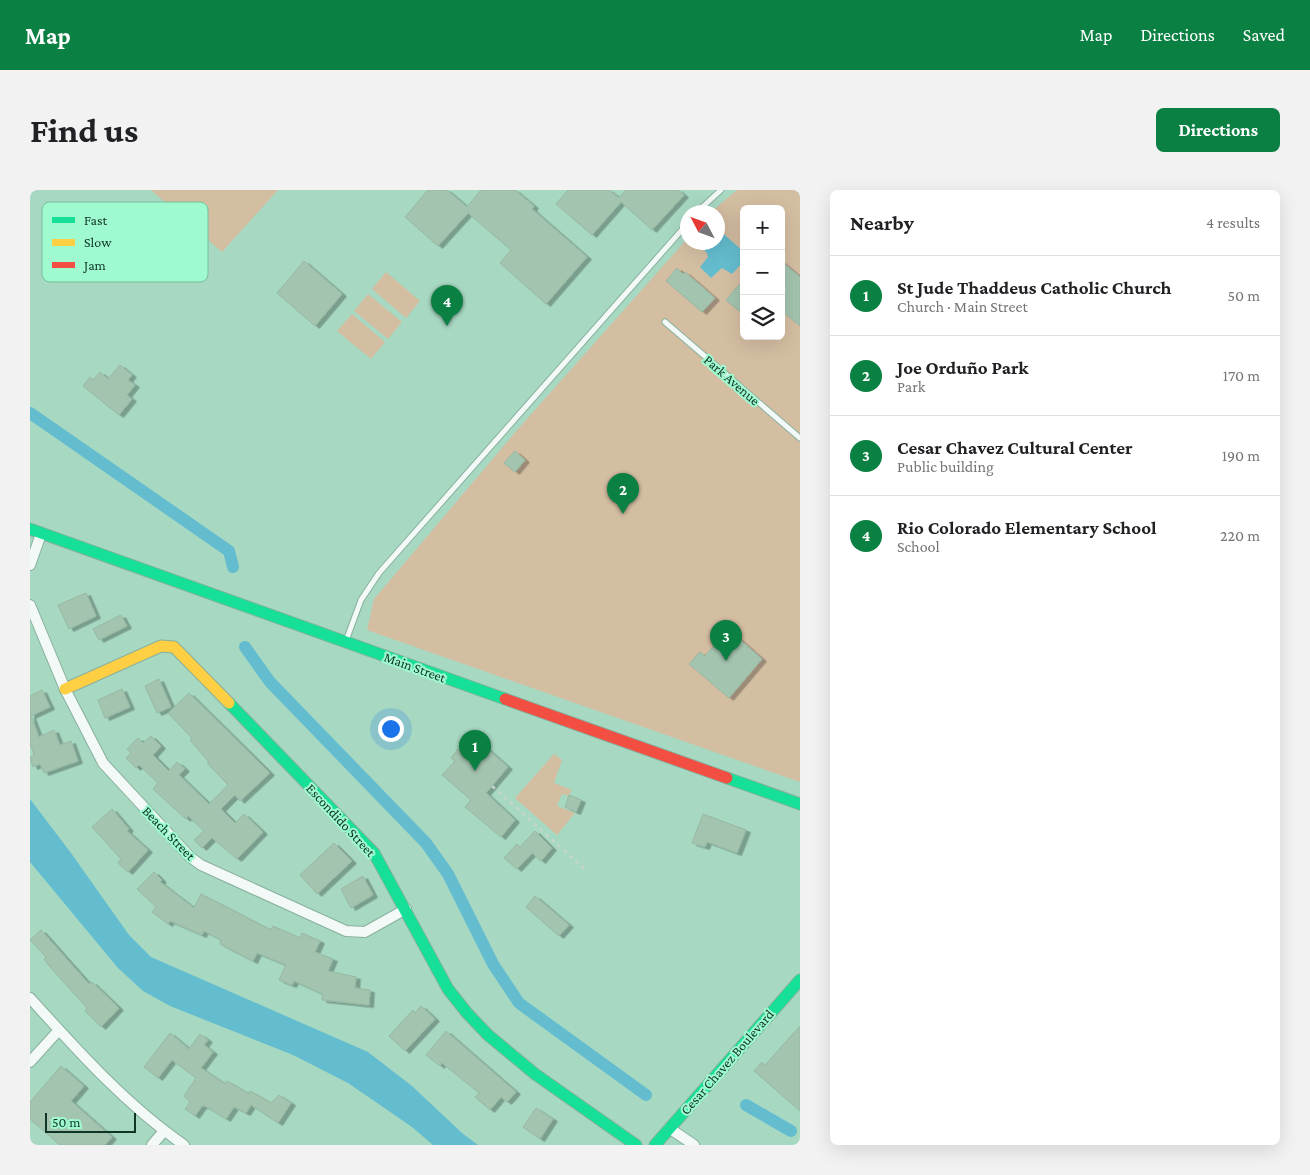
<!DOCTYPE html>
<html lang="en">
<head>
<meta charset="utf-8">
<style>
  :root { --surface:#fff; --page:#f2f2f2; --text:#202124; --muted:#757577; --line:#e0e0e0; --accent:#0b8043 }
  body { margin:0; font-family:"Crimson Pro",serif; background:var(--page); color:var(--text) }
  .controls { position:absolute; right:15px; top:15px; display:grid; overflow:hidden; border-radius:8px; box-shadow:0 5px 20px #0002 }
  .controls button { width:45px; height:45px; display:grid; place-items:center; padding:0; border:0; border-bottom:1px solid var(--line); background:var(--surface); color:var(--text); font:25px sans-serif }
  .compass { position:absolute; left:650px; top:15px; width:45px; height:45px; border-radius:50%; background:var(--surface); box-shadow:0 5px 20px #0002; rotate:311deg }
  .scale { position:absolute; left:15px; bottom:12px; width:91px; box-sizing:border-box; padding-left:5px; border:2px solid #0e3526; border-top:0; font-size:14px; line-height:18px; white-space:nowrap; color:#0e3526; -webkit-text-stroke:4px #a0fad0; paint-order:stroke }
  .you { position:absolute; left:360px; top:538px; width:18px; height:18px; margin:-12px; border:4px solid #fff; border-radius:50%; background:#1a73e8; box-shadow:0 0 0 8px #1a73e833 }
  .badge { display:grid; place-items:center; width:32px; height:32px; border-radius:50%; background:var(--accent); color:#fff; font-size:16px; font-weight:700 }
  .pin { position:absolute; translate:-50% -41px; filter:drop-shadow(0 1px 2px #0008) }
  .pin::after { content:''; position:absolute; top:26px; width:18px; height:15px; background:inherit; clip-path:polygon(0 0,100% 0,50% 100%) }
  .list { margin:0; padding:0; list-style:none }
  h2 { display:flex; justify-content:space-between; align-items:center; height:65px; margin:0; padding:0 20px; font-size:21px }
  h2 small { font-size:16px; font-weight:400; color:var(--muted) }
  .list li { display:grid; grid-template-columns:32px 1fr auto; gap:15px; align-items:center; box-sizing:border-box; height:80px; padding:0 20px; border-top:1px solid var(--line) }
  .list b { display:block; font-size:19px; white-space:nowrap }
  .list p { margin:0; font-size:16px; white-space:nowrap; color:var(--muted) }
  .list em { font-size:16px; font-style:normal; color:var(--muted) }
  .icon { flex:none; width:28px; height:28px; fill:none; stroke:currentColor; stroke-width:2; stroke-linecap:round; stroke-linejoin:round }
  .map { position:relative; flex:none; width:770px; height:955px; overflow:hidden; border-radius:8px }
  header { display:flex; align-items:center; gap:30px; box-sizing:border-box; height:70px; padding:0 25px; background:var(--accent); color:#fff }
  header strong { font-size:24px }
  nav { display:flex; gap:28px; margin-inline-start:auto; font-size:18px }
  .intro { display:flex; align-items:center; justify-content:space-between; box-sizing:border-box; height:120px; padding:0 30px }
  h1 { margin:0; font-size:35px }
  .button { padding:12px 22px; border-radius:8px; background:var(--accent); color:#fff; font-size:18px; font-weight:700 }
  main { display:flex; gap:30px; padding:0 30px }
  aside { flex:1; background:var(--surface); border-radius:8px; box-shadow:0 5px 20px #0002 }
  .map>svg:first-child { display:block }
</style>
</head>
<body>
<header>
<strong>Map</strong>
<nav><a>Map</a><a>Directions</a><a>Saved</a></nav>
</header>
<div class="intro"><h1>Find us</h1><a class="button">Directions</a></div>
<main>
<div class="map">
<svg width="770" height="955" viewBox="0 0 770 955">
  <defs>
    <filter id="shadow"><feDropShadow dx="4.5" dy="2.5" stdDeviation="0" flood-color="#0004"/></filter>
  </defs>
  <rect width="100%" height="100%" fill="#a7d8c2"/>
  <path fill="#d4bea2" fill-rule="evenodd" d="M121 0H248L192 62Z
    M707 0H770V592L337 440 344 409 488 239 657 49 658 52H688V22H681ZM714 19H751V146H714Z
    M356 82 390 111 376 128 342 99Z
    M338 104 372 132 358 149 324 121Z
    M322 124 355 152 341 169 307 141Z
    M524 564 532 570 524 593 542 600 538 606 532 604 527 616 545 623 527 645 485 608Z"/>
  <path fill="#64bdcf" d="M688 39 714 62V71L702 84 692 78 681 88 670 77 678 67 677 63 671 57 675 53 688 52Z
    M0 609 41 663 99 745 121 767 338 862 382 896 432 943 448 955H403L382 937 318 893 263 865 140 816 113 801 88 778 0 672Z"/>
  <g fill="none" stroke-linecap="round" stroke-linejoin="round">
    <path stroke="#64bdcf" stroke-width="12" d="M0 223 199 361 203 377
      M215 457 240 492 396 653 418 684 463 774 489 813 616 905
      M716 915 761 941"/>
  </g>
  <path fill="#a3c4af" stroke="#97b8a3" filter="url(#shadow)" d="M398 0H417L437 17 451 0H485L504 16 502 19 557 67 516 114 470 73 481 60 438 23 408 56 375 27Z
    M538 0H579L589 8 596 0H648L654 5 622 40 591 12 562 45 526 14Z
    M274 71 312 104 285 136 247 103Z
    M751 71 770 87V136L751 120Z
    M647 78 653 84 655 82 685 108 672 122 636 91Z
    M714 89V125L696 110Z
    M90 175 102 185 98 190 105 195 97 205 102 209 89 225 53 196 60 187 63 190 70 182 78 189Z
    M485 261 495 270 485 282 474 273Z
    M56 403 66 426 39 439 28 415Z
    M91 425 97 436 69 450 63 439Z
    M698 439 732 469 699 508 659 474 670 462 675 466Z
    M129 489 141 517 127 523 115 496Z
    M92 499 100 517 75 528 68 510Z
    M12 500 20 517 1 526 9 547 24 540 30 555 41 551 48 571 14 583 10 574 3 577 0 568 4 564 0 554V506Z
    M159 503 240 583 210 611 205 605 191 619 205 633 214 624 233 642 207 669 182 648 172 658 164 650 174 641 158 626 156 629 123 599 128 593 109 575 106 578 96 568 101 563 97 559 108 548 113 553 121 546 131 556 123 565 139 581 147 572 155 579 149 585 179 614 198 595 177 573 179 572 160 550 162 548 138 523Z
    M445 548 478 577 456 603 485 630 471 647 435 617 441 610 412 585 425 571 421 568 428 559 432 562Z
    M539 605 551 610 546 622 535 617Z
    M82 619 99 639 97 641 118 660 98 682 88 673 91 669 62 637Z
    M673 624 716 640 707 663 677 652 675 657 662 653Z
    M505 641 522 658 511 671 502 663 487 679 474 668 487 654 490 657Z
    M304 653 322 671 287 704 270 685Z
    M124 682 132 690 130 692 164 718 171 704 241 740 243 736 270 748 272 743 290 751 285 762 303 769 298 781 326 787 325 798 340 800 339 815 292 810 293 804 264 791 262 795 249 790 256 775 227 763 223 771 190 754 191 750 174 741 172 745 140 731 138 734 122 722 126 717 107 699Z
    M333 686 343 705 321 718 311 699Z
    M505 706 539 735 529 746 496 717Z
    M11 740 59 794 62 792 89 818 71 837 55 821 57 818 20 777 14 769 16 767 0 750Z
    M391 816 405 829 375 861 359 846 383 820 385 823Z
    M770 836V921L724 881 732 872 735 875Z
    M416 841 486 902 477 912 471 907 460 920 445 907 449 903 412 873 410 876 396 865Z
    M140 843 159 859 170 844 178 850 174 855 183 862 171 878 195 894 197 891 219 904 220 901 241 913 249 905 261 913 248 933 221 915 216 923 204 917 196 929 175 916H172L165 926 155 919 160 912 154 906 166 888 142 870 128 888 114 877Z
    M31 876 54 896 41 911 82 947 75 955H30L0 929V912Z
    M506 918 523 929 510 949 493 937Z"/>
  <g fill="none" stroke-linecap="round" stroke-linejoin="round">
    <g stroke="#88b09e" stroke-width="7">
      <path id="lane" d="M667 22 691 0
        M635 132 770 248
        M317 448 331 410 349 383 658 33"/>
    </g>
    <g stroke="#88b09e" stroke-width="12">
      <path id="street" d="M0 375 11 344
        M0 415 35 499 73 573 160 667 171 675 316 741 335 742 376 719
        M0 808C47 860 96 915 154 955
        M0 872 29 840
        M639 938 664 955
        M122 955 134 941"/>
    </g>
    <g stroke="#88b09e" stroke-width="13">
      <path id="fast" d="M0 339 475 509
        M199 513 344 663 418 799 437 823 458 845 505 884 606 955
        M697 588 770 614
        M625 955 770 790"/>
    </g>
    <g stroke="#88b09e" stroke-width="13">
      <path id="slow" d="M35 499 131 456 144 457 199 513"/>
    </g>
    <g stroke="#88b09e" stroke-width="13">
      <path id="jam" d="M475 509 697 588"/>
    </g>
    <path stroke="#c4d5cd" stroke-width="2.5" stroke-dasharray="4 4" stroke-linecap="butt" d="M462 596 556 680"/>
    <use href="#lane" stroke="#f2f9f6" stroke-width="5"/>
    <use href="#street" stroke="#f2f9f6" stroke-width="10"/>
    <use href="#fast" stroke="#16e098" stroke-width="11"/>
    <use href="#slow" stroke="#ffcf43" stroke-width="11"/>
    <use href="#jam" stroke="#f24e42" stroke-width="11"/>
  </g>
  <g text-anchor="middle" stroke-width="4" stroke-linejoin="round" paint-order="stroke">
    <g font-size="14" fill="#0e3526" stroke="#a0fad0">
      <text transform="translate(702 190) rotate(41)" y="5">Park Avenue</text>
      <text transform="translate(385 477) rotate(20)" y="5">Main Street</text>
      <text transform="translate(311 630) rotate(47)" y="5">Escondido Street</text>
      <text transform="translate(139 643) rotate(46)" y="5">Beach Street</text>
      <text transform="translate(697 872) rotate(-49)" y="5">Cesar Chavez Boulevard</text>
    </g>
  </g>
  <rect x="12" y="12" width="166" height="80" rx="8" fill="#a0fad0" stroke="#74bf9d" stroke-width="1"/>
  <rect x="22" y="27" width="23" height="6" fill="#16e098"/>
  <rect x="22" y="49" width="23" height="7" fill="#ffcf43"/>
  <rect x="22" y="72" width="23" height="6" fill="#f24e42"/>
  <g font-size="14" fill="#0e3526">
    <text x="54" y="35">Fast</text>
    <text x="54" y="57">Slow</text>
    <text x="54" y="80">Jam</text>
  </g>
</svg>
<div class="controls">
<button>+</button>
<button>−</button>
<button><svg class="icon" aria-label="layers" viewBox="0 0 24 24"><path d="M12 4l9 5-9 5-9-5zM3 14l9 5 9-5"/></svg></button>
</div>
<svg class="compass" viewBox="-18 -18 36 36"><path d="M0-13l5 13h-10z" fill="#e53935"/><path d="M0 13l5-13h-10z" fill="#757577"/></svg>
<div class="scale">50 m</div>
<div class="you"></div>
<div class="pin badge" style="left:445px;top:581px">1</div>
<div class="pin badge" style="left:593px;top:324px">2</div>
<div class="pin badge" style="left:696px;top:471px">3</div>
<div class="pin badge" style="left:417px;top:136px">4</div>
</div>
<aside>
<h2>Nearby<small>4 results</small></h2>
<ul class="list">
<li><span class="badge">1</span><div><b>St Jude Thaddeus Catholic Church</b><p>Church · Main Street</p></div><em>50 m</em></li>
<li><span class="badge">2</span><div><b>Joe Orduño Park</b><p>Park</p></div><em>170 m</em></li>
<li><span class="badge">3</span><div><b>Cesar Chavez Cultural Center</b><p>Public building</p></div><em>190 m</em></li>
<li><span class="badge">4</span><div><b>Rio Colorado Elementary School</b><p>School</p></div><em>220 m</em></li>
</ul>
</aside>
</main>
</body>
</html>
